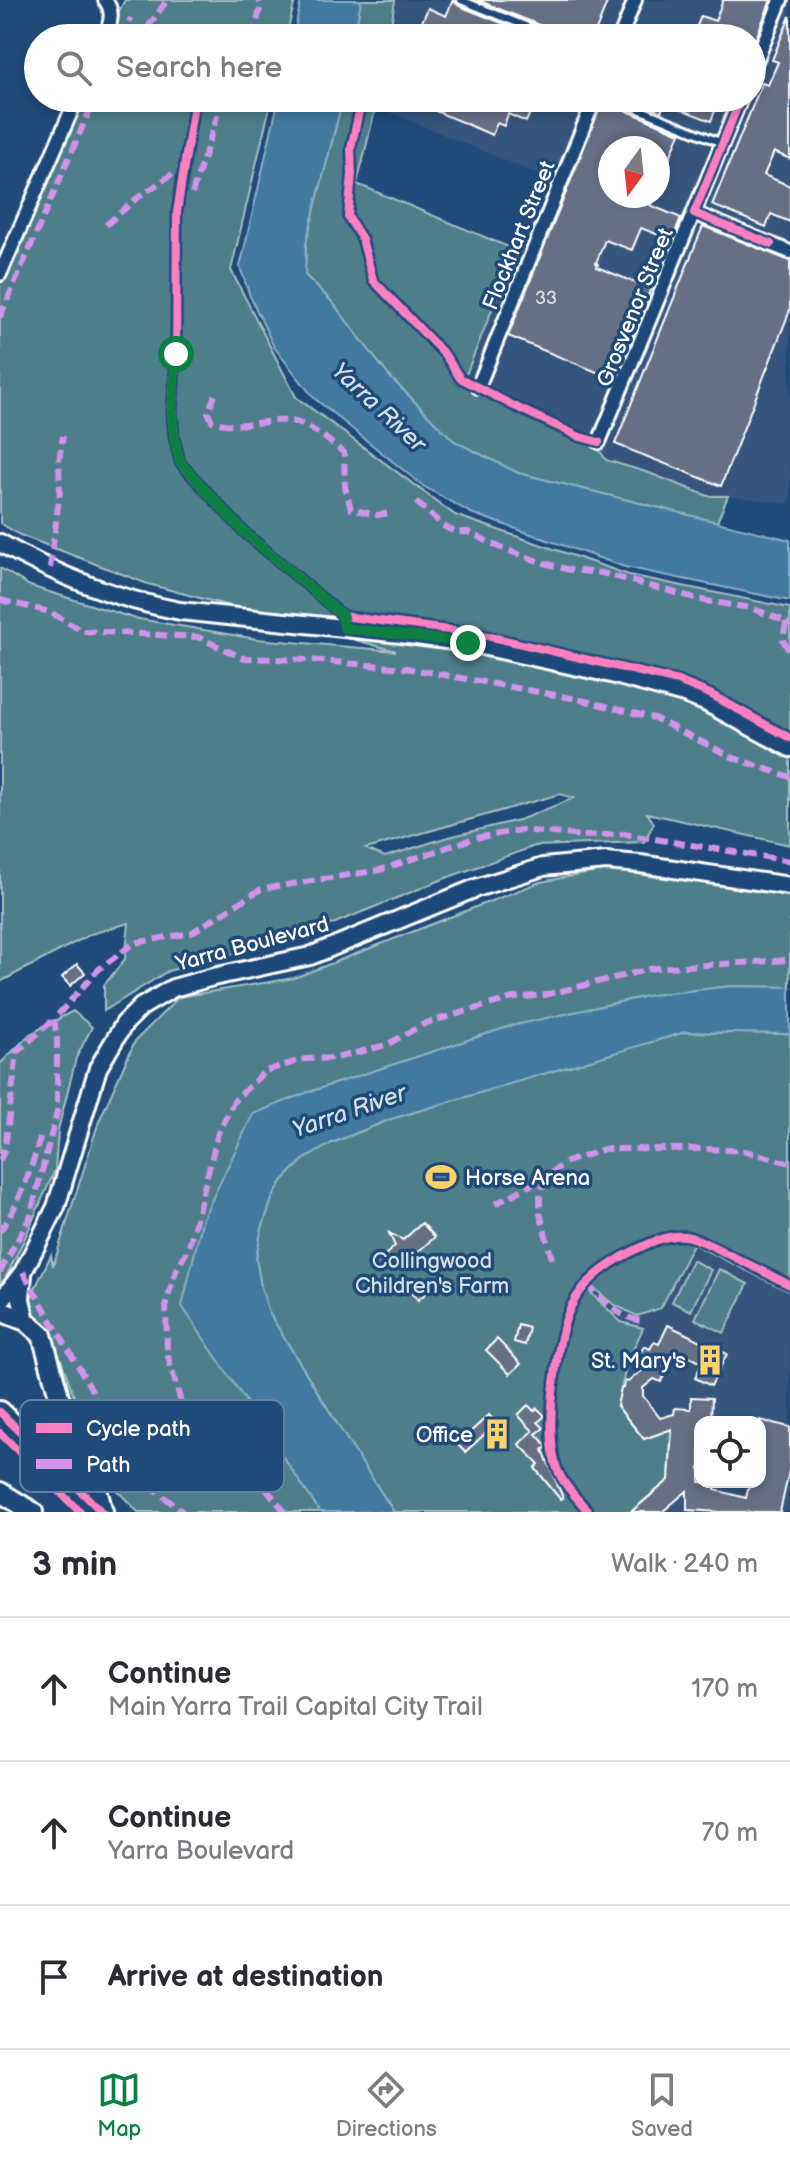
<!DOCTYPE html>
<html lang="en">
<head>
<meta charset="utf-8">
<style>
  :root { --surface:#fff; --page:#f7f7f7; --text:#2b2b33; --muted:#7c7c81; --line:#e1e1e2; --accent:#0b8043 }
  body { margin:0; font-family:"Balsamiq Sans",sans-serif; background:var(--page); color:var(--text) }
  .controls { position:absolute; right:24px; bottom:24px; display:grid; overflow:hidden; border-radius:16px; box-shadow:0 4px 12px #0003 }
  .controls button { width:72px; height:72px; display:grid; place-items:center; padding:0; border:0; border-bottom:2px solid var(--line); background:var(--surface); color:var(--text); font:40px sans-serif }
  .compass { position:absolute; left:598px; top:136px; width:72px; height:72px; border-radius:50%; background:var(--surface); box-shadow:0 4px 12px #0003; rotate:195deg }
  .stop { position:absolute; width:24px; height:24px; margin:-18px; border:6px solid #0b8043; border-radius:50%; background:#fff }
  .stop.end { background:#0b8043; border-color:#fff; box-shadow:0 2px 8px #0008 }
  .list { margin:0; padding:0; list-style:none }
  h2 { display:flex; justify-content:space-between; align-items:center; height:104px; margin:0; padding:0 32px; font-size:34px }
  h2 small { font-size:26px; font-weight:400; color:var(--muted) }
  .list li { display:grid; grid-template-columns:52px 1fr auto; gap:24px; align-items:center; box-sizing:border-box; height:144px; padding:0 32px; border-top:2px solid var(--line) }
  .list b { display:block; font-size:30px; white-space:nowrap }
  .list p { margin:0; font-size:26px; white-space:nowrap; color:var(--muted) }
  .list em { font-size:26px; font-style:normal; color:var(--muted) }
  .icon { flex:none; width:44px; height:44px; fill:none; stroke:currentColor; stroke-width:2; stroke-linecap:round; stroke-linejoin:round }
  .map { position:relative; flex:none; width:790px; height:1512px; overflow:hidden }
  .search { position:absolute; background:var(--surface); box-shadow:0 4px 12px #0003; left:24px; right:24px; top:24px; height:88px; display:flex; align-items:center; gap:20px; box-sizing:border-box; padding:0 28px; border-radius:44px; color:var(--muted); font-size:30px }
  .sheet { height:536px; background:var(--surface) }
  nav { display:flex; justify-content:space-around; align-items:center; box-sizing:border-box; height:112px; border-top:2px solid var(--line); background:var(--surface); font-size:22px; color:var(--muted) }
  nav a { display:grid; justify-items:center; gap:4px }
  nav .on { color:var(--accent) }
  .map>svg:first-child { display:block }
</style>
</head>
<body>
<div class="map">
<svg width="790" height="1512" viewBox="0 0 790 1512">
  <rect width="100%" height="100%" fill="#1f4a7a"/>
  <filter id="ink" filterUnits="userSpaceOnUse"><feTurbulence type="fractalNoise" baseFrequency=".0125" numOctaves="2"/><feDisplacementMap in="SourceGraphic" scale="16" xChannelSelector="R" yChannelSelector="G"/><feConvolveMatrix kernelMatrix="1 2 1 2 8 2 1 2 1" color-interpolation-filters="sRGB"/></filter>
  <g filter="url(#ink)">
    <path fill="#34557d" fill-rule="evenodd" d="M395 0H790V504L728 496 708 497 649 473 606 460 591 439 483 387 465 377 547 178 377 107 378 98H752V38H389ZM610 148H658V196H610Z
      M693 1244 790 1292V1512H630L669 1480 671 1430 644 1439 617 1406 627 1363 643 1328 621 1323 589 1292 590 1284 613 1304ZM700 1422H760V1482H700Z"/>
    <path fill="#4d7e89" stroke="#a6bec4" stroke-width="2" fill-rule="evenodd" d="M125 0H295L286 38H104Z
      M361 0H395L389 38H354Z
      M77 98H272L231 270 296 397 455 515 629 575 790 608V845L647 813 654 823 644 842 535 846 446 878 303 936 168 971 104 1011V985L125 959 129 923 91 934 0 982V568L30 586 133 618 257 639 396 651 148 584 20 535 0 523V274ZM560 794 574 798 522 819 445 838 385 857 366 849Z
      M343 98H378L357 184 516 250 465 377 483 387 592 439 606 460 649 473 708 496H728L717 522 518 473 454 441 389 376 332 302 305 275 306 243Z
      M613 869 790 896V987L732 986 652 995 511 1026 306 1093 203 1218 320 1512H138L106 1479 84 1450 74 1423 75 1400 66 1373 52 1337 30 1310 29 1301 51 1255 53 1266 99 1121 135 1041 179 997 294 978 540 882Z
      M73 1011 92 1027 76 1058 58 1130 55 1170 24 1240 5 1279 0 1285V1064L30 1034Z
      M685 1032 790 1034V1292L693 1244 661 1308 637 1316 613 1304 590 1285V1292L621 1322 643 1328 627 1363 617 1406 644 1439 671 1429 669 1480 630 1512H394L349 1443 269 1313 261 1287 256 1258 261 1231 272 1199 282 1181 303 1160 332 1143 391 1119Z
      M692 1260 711 1270 691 1311 672 1302Z
      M719 1269 748 1284 724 1333 695 1319Z"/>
    <path fill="#42799e" stroke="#8eafc5" stroke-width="2" d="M301 0H361L354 38H293Z
      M279 98H343L306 243 305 275 332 302 389 376 454 441 518 473 790 540V601L625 567 471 513 423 486 314 398 274 347 250 296 240 267Z
      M732 986 790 987V1034L685 1032 391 1119 332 1143 303 1160 282 1181 272 1199 261 1231 256 1258 261 1287 269 1313 349 1443 394 1512H320L182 1306 203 1218 253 1114 306 1093 511 1026 652 995Z"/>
    <path fill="#656f85" stroke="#fff" stroke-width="2" d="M453 0 459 6 539 38H415L428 8 446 16Z
      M477 0H608L593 38H561L557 32Z
      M723 0H771L756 38H692L701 16 715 21Z
      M790 16V159L774 152 764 175 790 186V222L771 214 766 227 712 205 762 83 768 85 778 62 772 60Z
      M405 98H537L526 122 508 114 504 126 497 123 492 135Z
      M604 98H606L610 104 680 133 658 186V148H610V196H654L650 205 681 218 672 240 641 228 632 250 605 240 596 263 598 264 597 267 638 284 642 277 654 281 614 379 508 336Z
      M628 98H720L711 121 665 103 661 112Z
      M703 226 790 261V310L721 486 615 444Z
      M77 964 85 973 70 986 62 977Z
      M422 1223 435 1237 397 1270 385 1255 395 1246 389 1233 403 1240Z
      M424 1277 433 1287 418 1300 409 1289Z
      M518 1325 529 1328 525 1345 514 1342Z
      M668 1325 727 1354 711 1386 695 1378 702 1363 677 1350 661 1382 654 1379 643 1388V1396L660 1418 674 1414 675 1408 691 1409V1397L712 1398 711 1422H700V1482H716L715 1490 746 1498 750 1482H760V1420L790 1427V1467L780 1512H721L687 1510V1491L662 1512H631L669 1480 672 1429 644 1439 617 1406 621 1388H623L625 1381 628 1382 651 1363 638 1357 644 1346 650 1349 654 1342 659 1344Z
      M497 1339 521 1364 510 1374 486 1350Z
      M528 1405 534 1411 537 1408 545 1416 538 1422 544 1428 536 1434 547 1446 543 1450 563 1498 560 1499 535 1468 539 1464 519 1444 533 1431 518 1415Z
      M489 1415 507 1435 497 1444 486 1433 465 1452 457 1444Z"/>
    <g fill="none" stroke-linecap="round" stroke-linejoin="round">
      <g stroke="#fff" stroke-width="12">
        <path id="service" d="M461 0 555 38
          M612 98 722 143"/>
      </g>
      <g stroke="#fff" stroke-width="18">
        <path id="minor" d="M104 38C110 25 115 12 105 0
          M620 38 635 0
          M752 71 781 0
          M694 213 790 252
          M0 274 77 98
          M478 387 595 98
          M599 442 741 98"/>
      </g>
      <g stroke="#fff" stroke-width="22">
        <path id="tertiary" d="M0 543C56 575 116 599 180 611L401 634 468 643 611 674 684 694 705 702 790 748
          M23 1274 21 1299 26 1321
          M0 1302 23 1272 56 1207 98 1068 124 1024 141 1007 173 988 213 977 310 956 476 888 543 867 606 861 640 864 790 886"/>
      </g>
      <g stroke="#fff" stroke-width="24">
        <path id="secondary" d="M0 1311 26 1321 42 1335 70 1436 76 1452 94 1478 103 1512
          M0 1492 33 1512"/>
      </g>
      <g stroke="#fff" stroke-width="26">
        <path id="primary" d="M0 1412 102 1512"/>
      </g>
      <use href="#service" stroke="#1f4a7a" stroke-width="6"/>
      <use href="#minor" stroke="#1f4a7a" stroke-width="12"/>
      <use href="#tertiary" stroke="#1f4a7a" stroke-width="16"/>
      <use href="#secondary" stroke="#1f4a7a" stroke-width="18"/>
      <use href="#primary" stroke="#1f4a7a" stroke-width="20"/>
      <path stroke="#d193ec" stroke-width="6" stroke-dasharray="12 6" stroke-linecap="butt" d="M148 27 167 0
        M121 38 131 18
        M253 38 261 5 259 0
        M192 194 223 98
        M106 225 136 199 184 166
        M0 317 95 98
        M215 395 208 412 212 421C238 430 263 419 289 421 309 423 329 441 344 453L345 487 351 509 377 515 391 513
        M416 502 445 527 455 532H468L501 548 544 563 570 570 602 573 706 601 751 608 790 623
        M50 568 60 491 59 460 63 436
        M0 600 50 612 82 631 198 637 243 658 309 660 406 668 577 699 654 718 734 758 790 777
        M786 622 783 640 790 653
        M0 1160 5 1149 17 1052 54 1019
        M495 1204 546 1177
        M0 1231C21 1202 32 1166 42 1132
        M552 1259 540 1213V1196L546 1177 566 1162 605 1149H709L745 1151 790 1163
        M0 1272 30 1217 57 1112V1040L54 1019 99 969 134 943 191 933 261 889 380 870 475 838 521 830 584 836 624 834 790 861
        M23 1272 92 1390 113 1456 183 1512
        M586 1284C602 1299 620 1319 642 1321
        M285 1512 251 1470 200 1451 187 1424 167 1353 166 1303 176 1271 189 1247 218 1133 234 1101 265 1071 305 1059 336 1058 386 1045 426 1023 513 998 545 995 654 968 790 960"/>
      <g stroke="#1f4a7a" stroke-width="13">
        <path id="cycleway" d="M195 98 177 212 176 354 172 412 174 437 180 462 184 467 244 532 343 616 479 634 678 681 710 694 790 738
          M362 98 351 148 352 174 348 217 362 239 373 280 445 355 460 378 512 405 580 437 599 442
          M741 98 694 213 771 244
          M0 1412 102 1512
          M0 1433 80 1512
          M589 1512C577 1498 559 1481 555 1462 549 1437 551 1409 554 1384 562 1315 568 1285 633 1251 649 1243 667 1234 685 1236 698 1238 712 1246 724 1252 746 1263 768 1274 790 1285"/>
      </g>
      <use href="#cycleway" stroke="#ff80c0" stroke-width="8"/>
    </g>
  </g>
  <g fill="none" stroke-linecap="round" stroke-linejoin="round" filter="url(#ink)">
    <path stroke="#0b8043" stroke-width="10" d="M176 354 172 412 174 437 180 462 244 532 343 616 344 628 468 643"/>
  </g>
  <defs>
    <g id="stadium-bare" transform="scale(2.4)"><path d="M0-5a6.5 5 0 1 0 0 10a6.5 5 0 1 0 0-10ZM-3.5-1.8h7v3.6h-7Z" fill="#ffd166" stroke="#1f4a7a" stroke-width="2.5" paint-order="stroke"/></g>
    <g id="building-bare" transform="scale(2.4)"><path d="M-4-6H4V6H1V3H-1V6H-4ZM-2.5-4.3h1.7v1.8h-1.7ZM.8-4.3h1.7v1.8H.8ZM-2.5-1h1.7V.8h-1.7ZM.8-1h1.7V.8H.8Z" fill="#ffd166" stroke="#1f4a7a" stroke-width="2.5" paint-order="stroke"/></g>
  </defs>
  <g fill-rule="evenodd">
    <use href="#stadium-bare" x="441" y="1177"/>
    <use href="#building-bare" x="710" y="1360"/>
    <use href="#building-bare" x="497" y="1434"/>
  </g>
  <g text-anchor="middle" stroke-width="7" stroke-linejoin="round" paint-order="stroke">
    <g font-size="18" fill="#d8dbe0">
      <text x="546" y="304">33</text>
    </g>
    <g font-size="22" fill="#fff" stroke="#1f4a7a">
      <text transform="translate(518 235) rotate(-68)" y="8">Flockhart Street</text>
      <text transform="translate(634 307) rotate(-68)" y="8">Grosvenor Street</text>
      <text transform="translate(252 943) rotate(-15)" y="8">Yarra Boulevard</text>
    </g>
    <g font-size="22" fill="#fff" stroke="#1f4a7a" text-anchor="end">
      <text x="465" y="1185" text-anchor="start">Horse Arena</text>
      <text x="686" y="1368">St. Mary's</text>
      <text x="473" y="1442">Office</text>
    </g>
    <g font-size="22" fill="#d2dfe2" stroke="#1f4a7a">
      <text x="432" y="1268">Collingwood<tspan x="432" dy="25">Children's Farm</tspan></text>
    </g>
    <g font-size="24" font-style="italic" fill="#d0dee7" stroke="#1f4a7a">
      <text transform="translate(379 407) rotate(43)" y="8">Yarra River</text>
      <text transform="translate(349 1111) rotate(-19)" y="8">Yarra River</text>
    </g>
  </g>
  <rect x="20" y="1400" width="264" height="92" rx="12" fill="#1f4a7a" stroke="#6280a2" stroke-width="2"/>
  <rect x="36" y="1423" width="36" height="10" fill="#ff80c0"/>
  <rect x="36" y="1459" width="36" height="10" fill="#d193ec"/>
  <g font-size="22" fill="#fff">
    <text x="86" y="1436">Cycle path</text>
    <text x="86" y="1472">Path</text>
  </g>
</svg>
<div class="controls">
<button><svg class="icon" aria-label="locate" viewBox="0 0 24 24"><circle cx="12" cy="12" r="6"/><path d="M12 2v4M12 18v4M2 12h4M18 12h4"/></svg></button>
</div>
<svg class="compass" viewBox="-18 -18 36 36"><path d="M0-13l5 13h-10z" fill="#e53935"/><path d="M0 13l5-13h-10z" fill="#7c7c81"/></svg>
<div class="stop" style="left:176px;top:354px"></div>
<div class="stop end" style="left:468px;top:643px"></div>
<div class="search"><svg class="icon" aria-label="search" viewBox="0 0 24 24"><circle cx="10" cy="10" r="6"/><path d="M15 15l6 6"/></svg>Search here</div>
</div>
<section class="sheet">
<h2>3 min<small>Walk · 240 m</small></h2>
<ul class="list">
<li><svg class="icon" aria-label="ahead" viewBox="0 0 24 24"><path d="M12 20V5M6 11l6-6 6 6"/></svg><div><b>Continue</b><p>Main Yarra Trail Capital City Trail</p></div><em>170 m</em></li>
<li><svg class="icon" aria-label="ahead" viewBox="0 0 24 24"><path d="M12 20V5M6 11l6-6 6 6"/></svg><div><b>Continue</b><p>Yarra Boulevard</p></div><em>70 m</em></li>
<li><svg class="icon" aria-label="arrive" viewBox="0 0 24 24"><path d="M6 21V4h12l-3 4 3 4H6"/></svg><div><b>Arrive at destination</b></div></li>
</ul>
</section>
<nav>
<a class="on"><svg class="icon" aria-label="map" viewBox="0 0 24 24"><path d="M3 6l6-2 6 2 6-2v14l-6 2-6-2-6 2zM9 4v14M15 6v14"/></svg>Map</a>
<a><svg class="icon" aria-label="directions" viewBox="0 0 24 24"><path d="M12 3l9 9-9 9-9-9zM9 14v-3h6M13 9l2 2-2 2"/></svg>Directions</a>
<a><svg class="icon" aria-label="saved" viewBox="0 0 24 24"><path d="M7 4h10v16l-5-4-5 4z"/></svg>Saved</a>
</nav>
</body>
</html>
